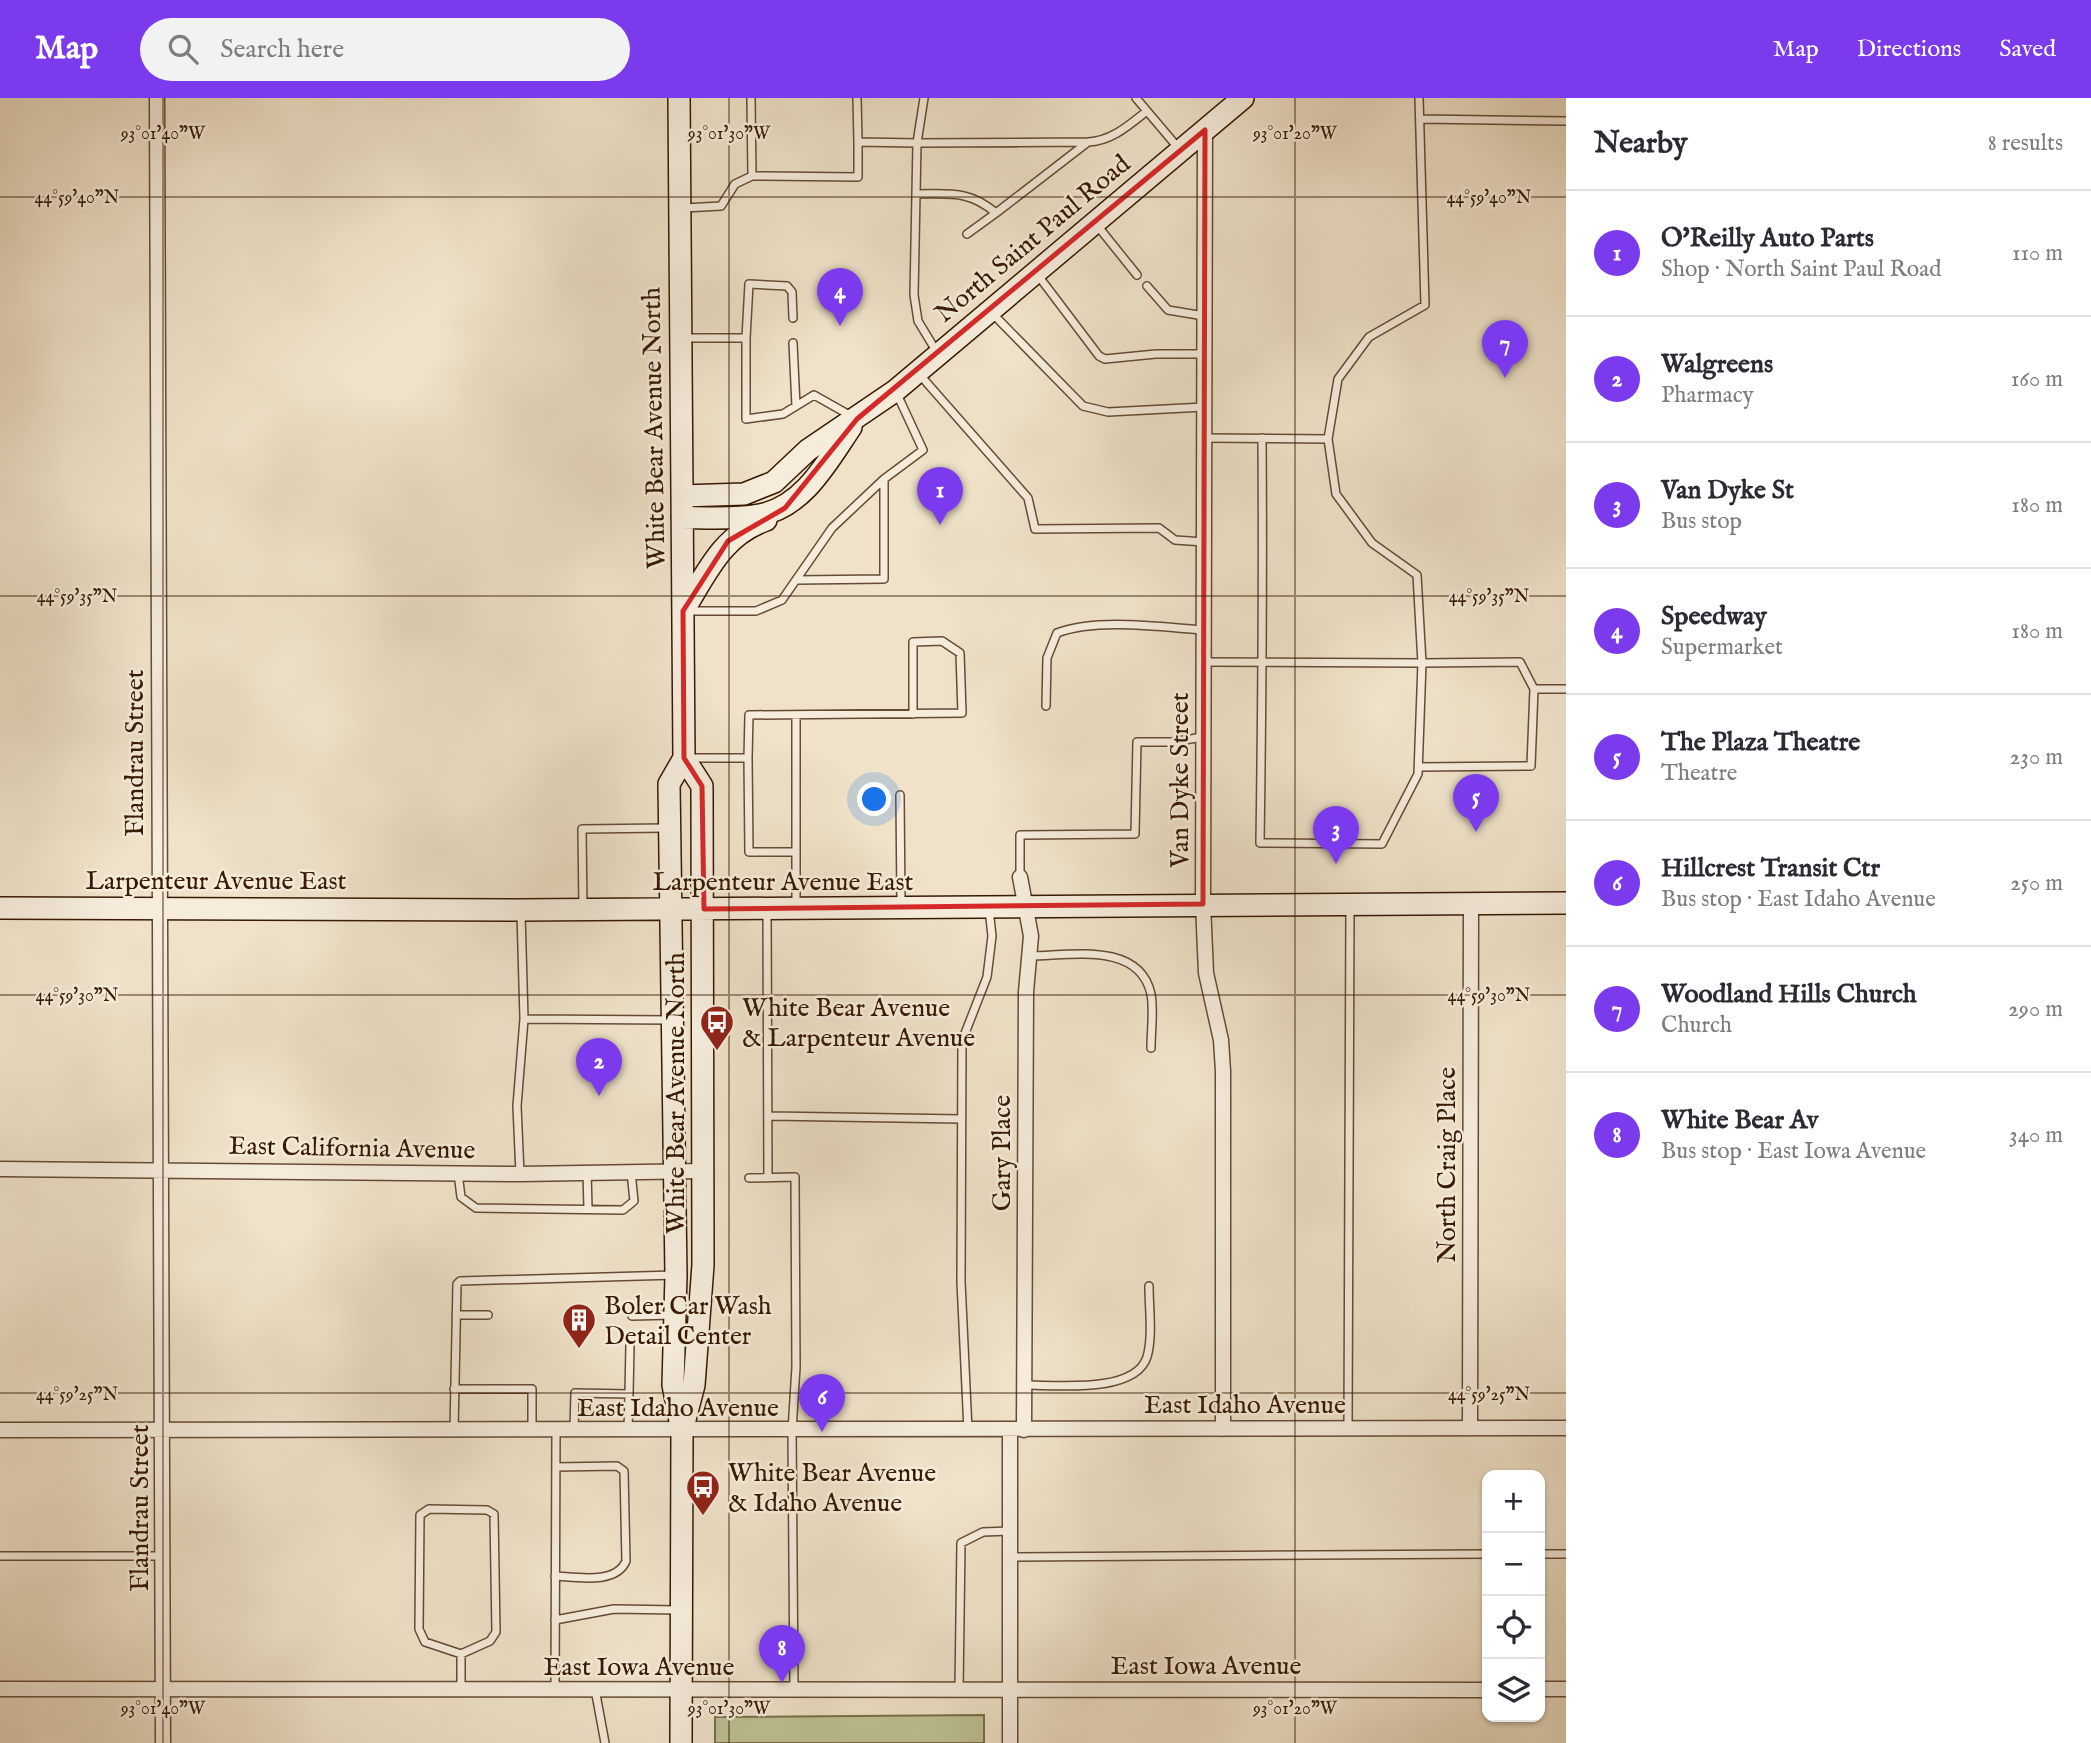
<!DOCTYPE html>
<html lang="en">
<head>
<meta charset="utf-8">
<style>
  :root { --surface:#fff; --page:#f2f2f3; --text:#2b2b33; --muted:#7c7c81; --line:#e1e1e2; --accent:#7c3aed }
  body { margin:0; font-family:"IM FELL English",serif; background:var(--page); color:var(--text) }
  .controls { position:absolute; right:21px; bottom:21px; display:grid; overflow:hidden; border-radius:14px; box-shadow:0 2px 5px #0004 }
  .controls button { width:63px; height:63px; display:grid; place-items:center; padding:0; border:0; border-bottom:2px solid var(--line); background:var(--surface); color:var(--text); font:35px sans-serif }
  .you { position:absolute; left:875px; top:702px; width:24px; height:24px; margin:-18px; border:5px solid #fff; border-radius:50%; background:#1a73e8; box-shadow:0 0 0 10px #1a73e833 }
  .badge { display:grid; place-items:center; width:46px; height:46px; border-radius:50%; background:var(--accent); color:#fff; font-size:23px; font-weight:700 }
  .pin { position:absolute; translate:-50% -58px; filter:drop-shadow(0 2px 4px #0008) }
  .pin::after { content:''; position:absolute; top:37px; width:24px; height:21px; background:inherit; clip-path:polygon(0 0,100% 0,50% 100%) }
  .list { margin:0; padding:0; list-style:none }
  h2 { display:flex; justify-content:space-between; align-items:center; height:91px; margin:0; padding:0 28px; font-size:30px }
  h2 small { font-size:23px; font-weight:400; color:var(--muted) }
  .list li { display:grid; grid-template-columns:46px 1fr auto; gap:21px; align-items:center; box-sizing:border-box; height:126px; padding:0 28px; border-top:2px solid var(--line) }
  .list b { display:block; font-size:26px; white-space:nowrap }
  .list p { margin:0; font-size:23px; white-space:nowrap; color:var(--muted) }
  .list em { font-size:23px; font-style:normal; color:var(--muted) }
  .icon { flex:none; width:38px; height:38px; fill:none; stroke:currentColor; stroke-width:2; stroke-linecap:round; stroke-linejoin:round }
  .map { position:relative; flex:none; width:1566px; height:1645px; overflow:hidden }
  header { display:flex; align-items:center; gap:42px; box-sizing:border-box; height:98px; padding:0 35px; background:var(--accent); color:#fff }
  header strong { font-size:33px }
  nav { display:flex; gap:38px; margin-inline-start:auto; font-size:24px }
  .search { width:490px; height:63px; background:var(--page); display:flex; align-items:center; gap:18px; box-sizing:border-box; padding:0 24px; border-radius:38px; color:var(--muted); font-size:26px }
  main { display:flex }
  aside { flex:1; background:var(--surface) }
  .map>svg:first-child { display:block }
</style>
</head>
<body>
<header>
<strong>Map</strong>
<div class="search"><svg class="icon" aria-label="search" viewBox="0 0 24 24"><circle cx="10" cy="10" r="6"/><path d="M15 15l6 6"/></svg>Search here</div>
<nav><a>Map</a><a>Directions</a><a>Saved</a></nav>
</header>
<main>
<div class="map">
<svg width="1566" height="1645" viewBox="0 0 1566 1645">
  <rect width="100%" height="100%" fill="#efe2c9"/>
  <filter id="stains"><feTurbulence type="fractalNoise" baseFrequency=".00286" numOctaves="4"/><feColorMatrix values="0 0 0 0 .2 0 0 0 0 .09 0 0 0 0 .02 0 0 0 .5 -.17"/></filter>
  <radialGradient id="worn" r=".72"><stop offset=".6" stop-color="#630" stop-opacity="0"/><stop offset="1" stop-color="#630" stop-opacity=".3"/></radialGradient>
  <path fill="#bdc294" stroke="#7a6e4b" stroke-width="2" d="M984 1617V1645H715V1619Z"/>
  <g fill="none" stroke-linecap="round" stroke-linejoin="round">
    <g stroke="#664b34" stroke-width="10">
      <path id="lane" d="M857 0 858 44
        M924 0 917 45 1088 44
        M1136 0 1180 52
        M1420 21 1566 23
        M752 78 858 79V44L917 45 914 197 918 223 938 256
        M916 96C950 96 969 92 996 115L967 136
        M684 110 721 108 735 86 752 78 751 0
        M996 115 1088 44C1112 43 1129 27 1147 13
        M1096 126 1137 177
        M1037 176 1099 258 1105 261 1156 256H1204
        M1147 188 1168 212 1204 218
        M993 216 1083 308 1108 314 1204 309
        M684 240H746V321L783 316 814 297 853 319
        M746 240 749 186 787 188 792 194 793 220
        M793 245 796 308
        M920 277 1028 400 1035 431 1159 430 1175 442 1204 444
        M1204 340 1328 341 1336 396 1372 445 1417 477 1422 565 1520 564 1534 591H1566
        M1328 341 1338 281 1369 239 1425 207 1419 0
        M796 482 884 481V381
        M688 513H756L782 502 832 430 884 381 923 352 897 296
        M1204 564 1422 565 1418 676 1382 746 1260 745C1262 610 1263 475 1262 340
        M1046 608 1047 560 1057 535C1097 520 1160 529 1203 532
        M796 617V754
        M690 660H748L749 617 962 615 960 555 942 543 913 544V616
        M748 660 749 754H796V808
        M1419 669 1531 668 1534 591
        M900 697 901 806
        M1020 779V737L1135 736 1137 644H1172L1203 639
        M583 811 582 731 666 730
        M767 812 768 1080
        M1030 858C1070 858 1139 843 1151 896 1154 913 1151 933 1151 950
        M524 921 671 922
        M770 1018 961 1021
        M587 1074 588 1111
        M458 1075 461 1099 476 1110 623 1112 634 1103 631 1074
        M520 1076 517 1008 524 921 521 815
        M749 1080 795 1079 796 1269 792 1333 794 1593
        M456 1217H488
        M632 1218 673 1217
        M1026 1287C1056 1287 1135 1296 1147 1259 1153 1238 1149 1211 1149 1188
        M454 1291H532V1332
        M629 1296 630 1247
        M1348 1330 1350 810
        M454 1332 457 1186 460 1183 675 1177
        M574 1332 575 1295 629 1296 628 1333
        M968 1332 961 1184 962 943 987 879 992 838 989 811
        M429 1411 487 1412 494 1416 496 1534 490 1543 461 1556 425 1544 419 1531 420 1417Z
        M1540 1456H1566
        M0 1458H163
        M1010 1459 1487 1456
        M555 1478C576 1479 616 1487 626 1463L624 1373 617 1368 556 1369
        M555 1522 614 1511 679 1512
        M461 1556V1592
        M595 1591 605 1645
        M959 1592 961 1445 983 1434 1010 1433
        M555 1593 556 1333"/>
    </g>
    <g stroke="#664b34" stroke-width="17">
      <path id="street" d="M157 0 163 1645
        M1205 32 1203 806 1206 875 1221 942 1223 973V1331
        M1020 779 1031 838 1026 894 1024 1332
        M0 1071 520 1076 703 1073
        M1470 1330 1471 805
        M0 1332 1566 1330
        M1010 1332V1645
        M0 1591 1487 1592
        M1540 1591H1566"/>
    </g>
    <g stroke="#381902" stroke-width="24">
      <path id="secondary" d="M679 0 684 660 702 688 703 1167 694 1287 682 1333
        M682 398 744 396 774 384 808 352 895 293 1243 0
        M682 420C707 419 734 422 759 417 803 410 828 363 851 329
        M683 513C707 475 721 438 766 422
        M0 810 520 812 1566 805
        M681 1645 682 1333 673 1287 676 1177 669 686 684 660"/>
    </g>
    <use href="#lane" stroke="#f5ecdc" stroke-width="7"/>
    <use href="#street" stroke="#f5ecdc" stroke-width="14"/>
    <use href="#secondary" stroke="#f5ecdc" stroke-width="21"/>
  </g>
  <path fill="none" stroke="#d62828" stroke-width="5" stroke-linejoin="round" d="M1205 32 1203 806 704 811 702 688 684 660 683 513 728 443 785 410 857 321Z"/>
  <path fill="none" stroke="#381902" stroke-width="2" stroke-opacity="0.45" d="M163 0V1645M729 0V1645M1295 0V1645M0 99H1566M0 498H1566M0 897H1566M0 1295H1566"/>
  <defs>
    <g id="bus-pin" transform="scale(1.75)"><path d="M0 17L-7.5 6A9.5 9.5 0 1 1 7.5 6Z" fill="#8f2418" stroke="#f5ecdc"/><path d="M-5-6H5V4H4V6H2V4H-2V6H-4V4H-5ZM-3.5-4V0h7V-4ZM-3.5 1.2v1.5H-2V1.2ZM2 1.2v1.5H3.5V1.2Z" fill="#fff"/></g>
    <g id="building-pin" transform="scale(1.75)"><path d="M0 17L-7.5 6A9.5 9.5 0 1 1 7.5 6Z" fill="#8f2418" stroke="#f5ecdc"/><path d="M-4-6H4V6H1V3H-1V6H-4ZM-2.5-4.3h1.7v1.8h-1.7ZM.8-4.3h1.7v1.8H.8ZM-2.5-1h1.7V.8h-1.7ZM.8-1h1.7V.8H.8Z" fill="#fff"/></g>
  </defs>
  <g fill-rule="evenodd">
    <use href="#bus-pin" x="717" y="924"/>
    <use href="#building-pin" x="579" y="1222"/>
    <use href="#bus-pin" x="703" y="1389"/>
  </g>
  <g text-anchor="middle" stroke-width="5" stroke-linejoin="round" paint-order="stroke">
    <g font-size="26" fill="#381902" stroke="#f5ecdc">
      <text transform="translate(1032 140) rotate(-40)" y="9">North Saint Paul Road</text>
      <text transform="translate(653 330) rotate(-91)" y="9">White Bear Avenue North</text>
      <text transform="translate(134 655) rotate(-90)" y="9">Flandrau Street</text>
      <text transform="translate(1179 682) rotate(-90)" y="9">Van Dyke Street</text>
      <text x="216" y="791">Larpenteur Avenue East</text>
      <text x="783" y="792">Larpenteur Avenue East</text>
      <text transform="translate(675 995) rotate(-90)" y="9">White Bear Avenue North</text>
      <text transform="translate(352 1049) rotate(1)" y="9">East California Avenue</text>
      <text transform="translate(1001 1055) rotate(-90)" y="9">Gary Place</text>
      <text transform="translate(1446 1067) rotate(-90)" y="9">North Craig Place</text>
      <text x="1245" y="1315">East Idaho Avenue</text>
      <text x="678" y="1318">East Idaho Avenue</text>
      <text transform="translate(139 1410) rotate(-90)" y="9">Flandrau Street</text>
      <text x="1206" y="1576">East Iowa Avenue</text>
      <text x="639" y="1577">East Iowa Avenue</text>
    </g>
    <g font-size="26" fill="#381902" stroke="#f5ecdc" text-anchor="start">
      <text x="742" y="918">White Bear Avenue<tspan x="742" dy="30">&amp; Larpenteur Avenue</tspan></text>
      <text x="604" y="1216">Boler Car Wash<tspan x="604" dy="30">Detail Center</tspan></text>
      <text x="728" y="1383">White Bear Avenue<tspan x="728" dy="30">&amp; Idaho Avenue</tspan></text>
    </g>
  </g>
  <g font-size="18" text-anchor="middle" fill="#381902" stroke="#f5ecdc" stroke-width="5" stroke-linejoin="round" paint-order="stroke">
    <text x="163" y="41">93°01'40"W</text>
    <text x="729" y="41">93°01'30"W</text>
    <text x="1295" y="41">93°01'20"W</text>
    <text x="77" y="105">44°59'40"N</text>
    <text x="1489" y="105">44°59'40"N</text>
    <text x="77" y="504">44°59'35"N</text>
    <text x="1489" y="504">44°59'35"N</text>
    <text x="77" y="903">44°59'30"N</text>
    <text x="1489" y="903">44°59'30"N</text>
    <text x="77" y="1302">44°59'25"N</text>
    <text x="1489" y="1302">44°59'25"N</text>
    <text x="163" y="1616">93°01'40"W</text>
    <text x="729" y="1616">93°01'30"W</text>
    <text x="1295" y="1616">93°01'20"W</text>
  </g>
  <rect width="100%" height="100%" filter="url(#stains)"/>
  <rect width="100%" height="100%" fill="url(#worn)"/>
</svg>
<div class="controls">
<button>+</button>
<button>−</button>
<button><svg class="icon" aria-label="locate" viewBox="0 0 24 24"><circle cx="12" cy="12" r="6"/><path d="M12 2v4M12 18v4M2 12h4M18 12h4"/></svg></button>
<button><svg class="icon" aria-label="layers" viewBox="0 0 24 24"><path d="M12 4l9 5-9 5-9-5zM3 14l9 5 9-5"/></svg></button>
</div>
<div class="you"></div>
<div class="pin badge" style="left:940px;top:427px">1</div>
<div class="pin badge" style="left:599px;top:998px">2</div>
<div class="pin badge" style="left:1336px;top:766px">3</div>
<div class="pin badge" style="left:840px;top:228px">4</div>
<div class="pin badge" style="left:1476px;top:734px">5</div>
<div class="pin badge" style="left:822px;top:1334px">6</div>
<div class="pin badge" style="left:1505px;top:280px">7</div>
<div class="pin badge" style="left:782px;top:1585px">8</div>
</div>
<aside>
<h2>Nearby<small>8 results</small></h2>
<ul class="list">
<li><span class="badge">1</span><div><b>O'Reilly Auto Parts</b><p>Shop · North Saint Paul Road</p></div><em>110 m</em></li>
<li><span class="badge">2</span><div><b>Walgreens</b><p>Pharmacy</p></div><em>160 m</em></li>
<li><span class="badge">3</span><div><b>Van Dyke St</b><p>Bus stop</p></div><em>180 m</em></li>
<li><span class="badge">4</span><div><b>Speedway</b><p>Supermarket</p></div><em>180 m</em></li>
<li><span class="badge">5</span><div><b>The Plaza Theatre</b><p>Theatre</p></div><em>230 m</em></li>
<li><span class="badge">6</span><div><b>Hillcrest Transit Ctr</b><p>Bus stop · East Idaho Avenue</p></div><em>250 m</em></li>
<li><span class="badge">7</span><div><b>Woodland Hills Church</b><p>Church</p></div><em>290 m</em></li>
<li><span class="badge">8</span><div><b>White Bear Av</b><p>Bus stop · East Iowa Avenue</p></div><em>340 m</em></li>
</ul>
</aside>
</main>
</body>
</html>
